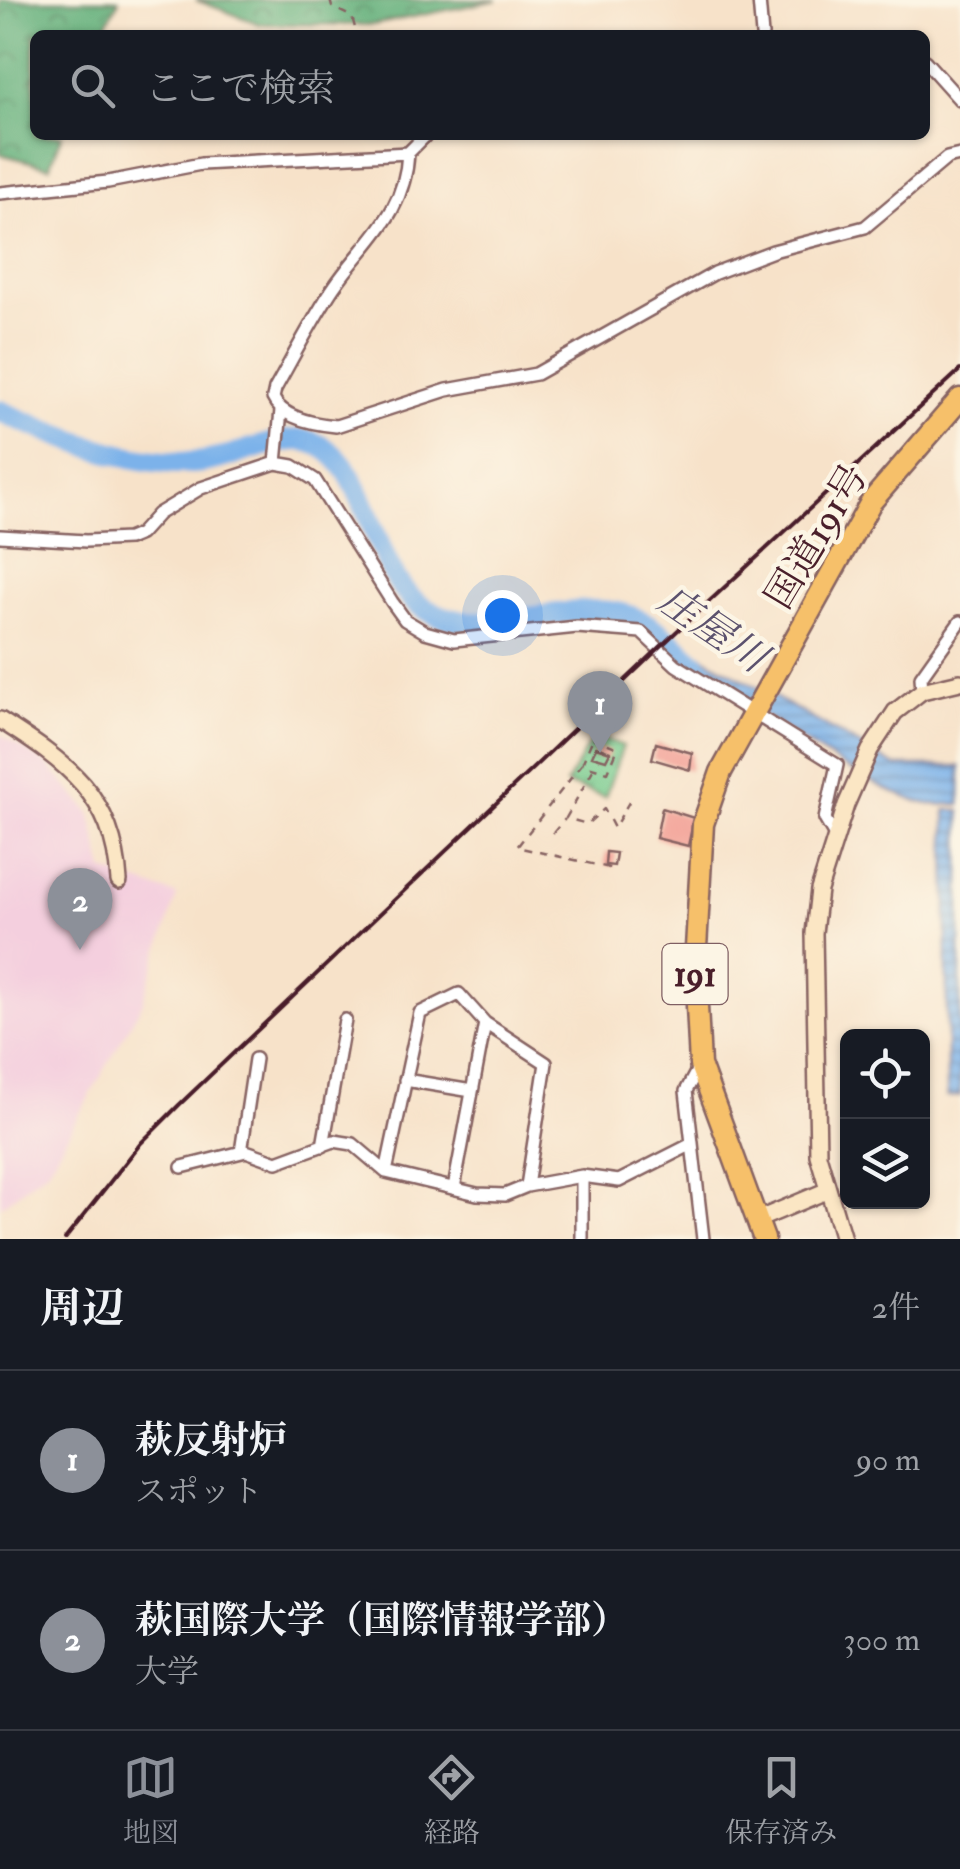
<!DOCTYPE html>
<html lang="ja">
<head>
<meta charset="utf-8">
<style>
  :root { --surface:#171b24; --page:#242831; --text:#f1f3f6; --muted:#9ea1a6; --line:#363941; --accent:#8c9099 }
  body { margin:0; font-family:"IM FELL Double Pica","Noto Serif JP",serif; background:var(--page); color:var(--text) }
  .controls { position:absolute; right:30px; bottom:30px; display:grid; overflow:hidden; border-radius:15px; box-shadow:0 2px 8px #0004 }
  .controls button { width:90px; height:90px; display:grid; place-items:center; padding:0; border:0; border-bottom:2px solid var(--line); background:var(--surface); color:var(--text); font:50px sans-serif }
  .you { position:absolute; left:502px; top:615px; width:35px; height:35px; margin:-25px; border:8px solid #fff; border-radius:50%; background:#1a73e8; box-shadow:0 0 0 15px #1a73e833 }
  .badge { display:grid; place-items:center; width:65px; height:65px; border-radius:50%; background:var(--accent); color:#fff; font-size:32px; font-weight:700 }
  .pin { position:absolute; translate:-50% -82px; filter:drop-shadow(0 2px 5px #0008) }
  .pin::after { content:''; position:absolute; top:52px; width:35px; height:30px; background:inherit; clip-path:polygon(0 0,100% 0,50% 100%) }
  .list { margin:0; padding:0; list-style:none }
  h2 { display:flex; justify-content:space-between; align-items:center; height:130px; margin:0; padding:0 40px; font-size:42px }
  h2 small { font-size:32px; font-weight:400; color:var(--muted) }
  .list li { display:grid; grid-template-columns:65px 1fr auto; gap:30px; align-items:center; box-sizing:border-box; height:180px; padding:0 40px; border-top:2px solid var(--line) }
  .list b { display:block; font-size:38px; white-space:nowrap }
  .list p { margin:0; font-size:32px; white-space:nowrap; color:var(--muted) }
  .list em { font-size:32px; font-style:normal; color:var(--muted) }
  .icon { flex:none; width:55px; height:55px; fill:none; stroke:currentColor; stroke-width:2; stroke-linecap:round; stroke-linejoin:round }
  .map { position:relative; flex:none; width:960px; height:1239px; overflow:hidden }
  .search { position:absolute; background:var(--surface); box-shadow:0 2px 8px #0004; left:30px; right:30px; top:30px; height:110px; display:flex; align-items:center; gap:25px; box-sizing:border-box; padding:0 35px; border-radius:15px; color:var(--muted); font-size:38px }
  .sheet { height:490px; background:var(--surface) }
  nav { display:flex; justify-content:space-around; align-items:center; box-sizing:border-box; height:140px; border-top:2px solid var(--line); background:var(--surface); font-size:28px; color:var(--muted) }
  nav a { display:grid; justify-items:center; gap:5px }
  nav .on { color:var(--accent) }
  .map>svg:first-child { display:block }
</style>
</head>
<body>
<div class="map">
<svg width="960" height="1239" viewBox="0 0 960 1239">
  <defs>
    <pattern id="forest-crowns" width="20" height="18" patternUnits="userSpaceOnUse" patternTransform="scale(2.5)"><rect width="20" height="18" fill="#61af79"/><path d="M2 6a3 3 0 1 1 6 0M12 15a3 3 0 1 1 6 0" fill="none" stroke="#528e63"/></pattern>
    <pattern id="park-tufts" width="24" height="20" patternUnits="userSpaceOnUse" patternTransform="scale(2.5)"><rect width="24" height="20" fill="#77cb8e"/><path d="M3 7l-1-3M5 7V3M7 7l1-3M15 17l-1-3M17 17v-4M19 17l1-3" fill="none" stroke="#68ae7b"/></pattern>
    <pattern id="water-rules" width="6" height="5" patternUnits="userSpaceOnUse" patternTransform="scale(2.5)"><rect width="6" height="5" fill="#7cb2ea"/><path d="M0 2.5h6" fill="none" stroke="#6890be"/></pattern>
  </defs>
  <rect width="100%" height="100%" fill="#fcf5e5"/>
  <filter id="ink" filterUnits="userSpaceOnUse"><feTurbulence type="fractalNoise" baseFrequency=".01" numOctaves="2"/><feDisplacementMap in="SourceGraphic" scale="20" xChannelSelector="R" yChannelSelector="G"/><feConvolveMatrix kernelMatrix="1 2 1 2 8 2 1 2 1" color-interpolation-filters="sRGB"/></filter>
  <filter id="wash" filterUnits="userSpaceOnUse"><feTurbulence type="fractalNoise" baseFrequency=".0048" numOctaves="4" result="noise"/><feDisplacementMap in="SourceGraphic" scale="40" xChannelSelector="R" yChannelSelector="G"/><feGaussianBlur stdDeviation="2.25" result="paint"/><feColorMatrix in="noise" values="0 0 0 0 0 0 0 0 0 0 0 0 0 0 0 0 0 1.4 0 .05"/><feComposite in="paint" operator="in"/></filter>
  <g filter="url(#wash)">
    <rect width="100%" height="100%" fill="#f7e2c9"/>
    <path fill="#f4cfde" d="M0 734 47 764 90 812 104 871 177 895 142 1004 48 1169 0 1207Z"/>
    <path fill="url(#forest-crowns)" stroke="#566752" stroke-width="2.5" d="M0 0H119L101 35H35V135H62L50 167 0 154Z
      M196 0H497L373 25 259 24Z"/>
    <path fill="url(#park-tufts)" stroke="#60755c" stroke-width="2.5" d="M594 735 623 746 605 797 566 784Z"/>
    <path fill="url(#water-rules)" stroke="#63688a" stroke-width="2.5" d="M676 641 896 766H960V804C950 804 939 805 929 804 868 794 725 688 671 648Z
      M946 810H960V1096L947 1097Z"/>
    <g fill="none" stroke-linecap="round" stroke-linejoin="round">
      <path stroke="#7cb2ea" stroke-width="22" d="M0 411C58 437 125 464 190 463 226 463 276 434 308 441 369 456 369 563 414 601 471 649 557 599 622 614 650 620 676 646 697 665"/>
    </g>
    <g id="blocks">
      <path fill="#f2998f" d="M656 743 692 753 690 770 652 759Z
        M596 747 610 752 606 760 592 756Z
        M662 808 694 818 688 846 656 838Z
        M606 852 616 853 614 866 605 865Z"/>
    </g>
  </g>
  <g filter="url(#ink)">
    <use href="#blocks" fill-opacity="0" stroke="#876362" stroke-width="2.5"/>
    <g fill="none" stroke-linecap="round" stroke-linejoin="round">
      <g stroke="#876362" stroke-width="16">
        <path id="street" d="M759 0 762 35
          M925 61 960 100
          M408 153C405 218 361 244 330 293 310 324 293 357 275 389L273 398C282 418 315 424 336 426L447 390 536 374 715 273 773 251 865 227 947 158 960 155
          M0 193 108 182 201 164 408 153 426 135
          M276 463 281 410
          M0 536 86 541 128 539 140 534 158 514 201 488 276 463 293 466 315 480 392 602 405 620 425 632 454 640 577 627 641 632 676 665 837 765 825 819 835 836
          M922 691 921 677 960 622
          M700 1065 686 1091 703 1239
          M405 1080 472 1091
          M323 1146 345 1020
          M241 1152 255 1059
          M182 1167 246 1151 277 1162 334 1141 353 1144 386 1172 477 1194 505 1195 527 1186 582 1176 619 1181 692 1144
          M386 1172 420 1013 459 994 485 1023 546 1063 527 1186
          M454 1188 485 1023
          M582 1239V1176"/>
      </g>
      <g stroke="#876362" stroke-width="20">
        <path id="secondary" d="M0 720C67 763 114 795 119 881
          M757 1220 826 1191
          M843 1239 818 1155 814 933 819 890 846 805 870 750 895 712 922 691 960 682"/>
      </g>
      <g stroke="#876362" stroke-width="25">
        <path id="highway" d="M764 1239 700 1065 695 966 703 824 721 772 871 502 960 399"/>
      </g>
      <path stroke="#876362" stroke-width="2.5" stroke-dasharray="8 8" stroke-linecap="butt" d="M330 0 332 7 352 17 357 35
        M593 738 618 748 608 772 582 764Z
        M582 764 517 847 614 869
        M593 770 566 818 587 824 604 809 614 828 629 802
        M553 833 565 819"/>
      <use href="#street" stroke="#fff" stroke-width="11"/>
      <use href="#secondary" stroke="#fbe6c4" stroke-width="15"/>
      <use href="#highway" stroke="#f6c06b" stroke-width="20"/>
      <path stroke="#4a1f2b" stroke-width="4" d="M65 1239 141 1143 179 1105 676 632 960 370"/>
    </g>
  </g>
  <g text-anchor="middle" stroke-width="9" stroke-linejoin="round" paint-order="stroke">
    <rect fill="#fcf5e5" stroke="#7f5f63" stroke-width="2.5" x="662.5" y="944" width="65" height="60" rx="8"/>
    <g font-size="35" font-weight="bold" fill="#4a1f2b">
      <text x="695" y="986">191</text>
    </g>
    <g font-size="38" fill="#4a1f2b" stroke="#fcf5e5">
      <text transform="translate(816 536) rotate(-59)" y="13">国道191号</text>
    </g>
    <g font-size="40" font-style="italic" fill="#5c526e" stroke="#fcf5e5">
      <text transform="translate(713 628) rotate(34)" y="14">庄屋川</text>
    </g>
  </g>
</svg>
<div class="controls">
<button><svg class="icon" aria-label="locate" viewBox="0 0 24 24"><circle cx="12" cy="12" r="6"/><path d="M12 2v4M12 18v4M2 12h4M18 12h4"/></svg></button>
<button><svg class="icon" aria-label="layers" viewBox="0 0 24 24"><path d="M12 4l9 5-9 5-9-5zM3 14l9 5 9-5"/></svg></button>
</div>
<div class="you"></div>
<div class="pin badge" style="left:600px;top:753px">1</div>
<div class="pin badge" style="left:80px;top:950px">2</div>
<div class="search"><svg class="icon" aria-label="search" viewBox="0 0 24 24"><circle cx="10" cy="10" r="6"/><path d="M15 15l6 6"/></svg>ここで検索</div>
</div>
<section class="sheet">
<h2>周辺<small>2件</small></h2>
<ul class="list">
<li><span class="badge">1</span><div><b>萩反射炉</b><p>スポット</p></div><em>90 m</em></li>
<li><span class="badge">2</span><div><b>萩国際大学（国際情報学部）</b><p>大学</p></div><em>300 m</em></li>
</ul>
</section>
<nav>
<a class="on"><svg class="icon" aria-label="map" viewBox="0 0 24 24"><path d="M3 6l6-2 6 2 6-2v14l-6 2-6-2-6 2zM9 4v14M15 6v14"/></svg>地図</a>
<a><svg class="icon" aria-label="directions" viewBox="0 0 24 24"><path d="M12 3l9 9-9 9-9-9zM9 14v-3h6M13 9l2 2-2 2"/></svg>経路</a>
<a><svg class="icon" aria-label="saved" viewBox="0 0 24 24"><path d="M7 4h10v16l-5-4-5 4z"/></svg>保存済み</a>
</nav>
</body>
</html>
